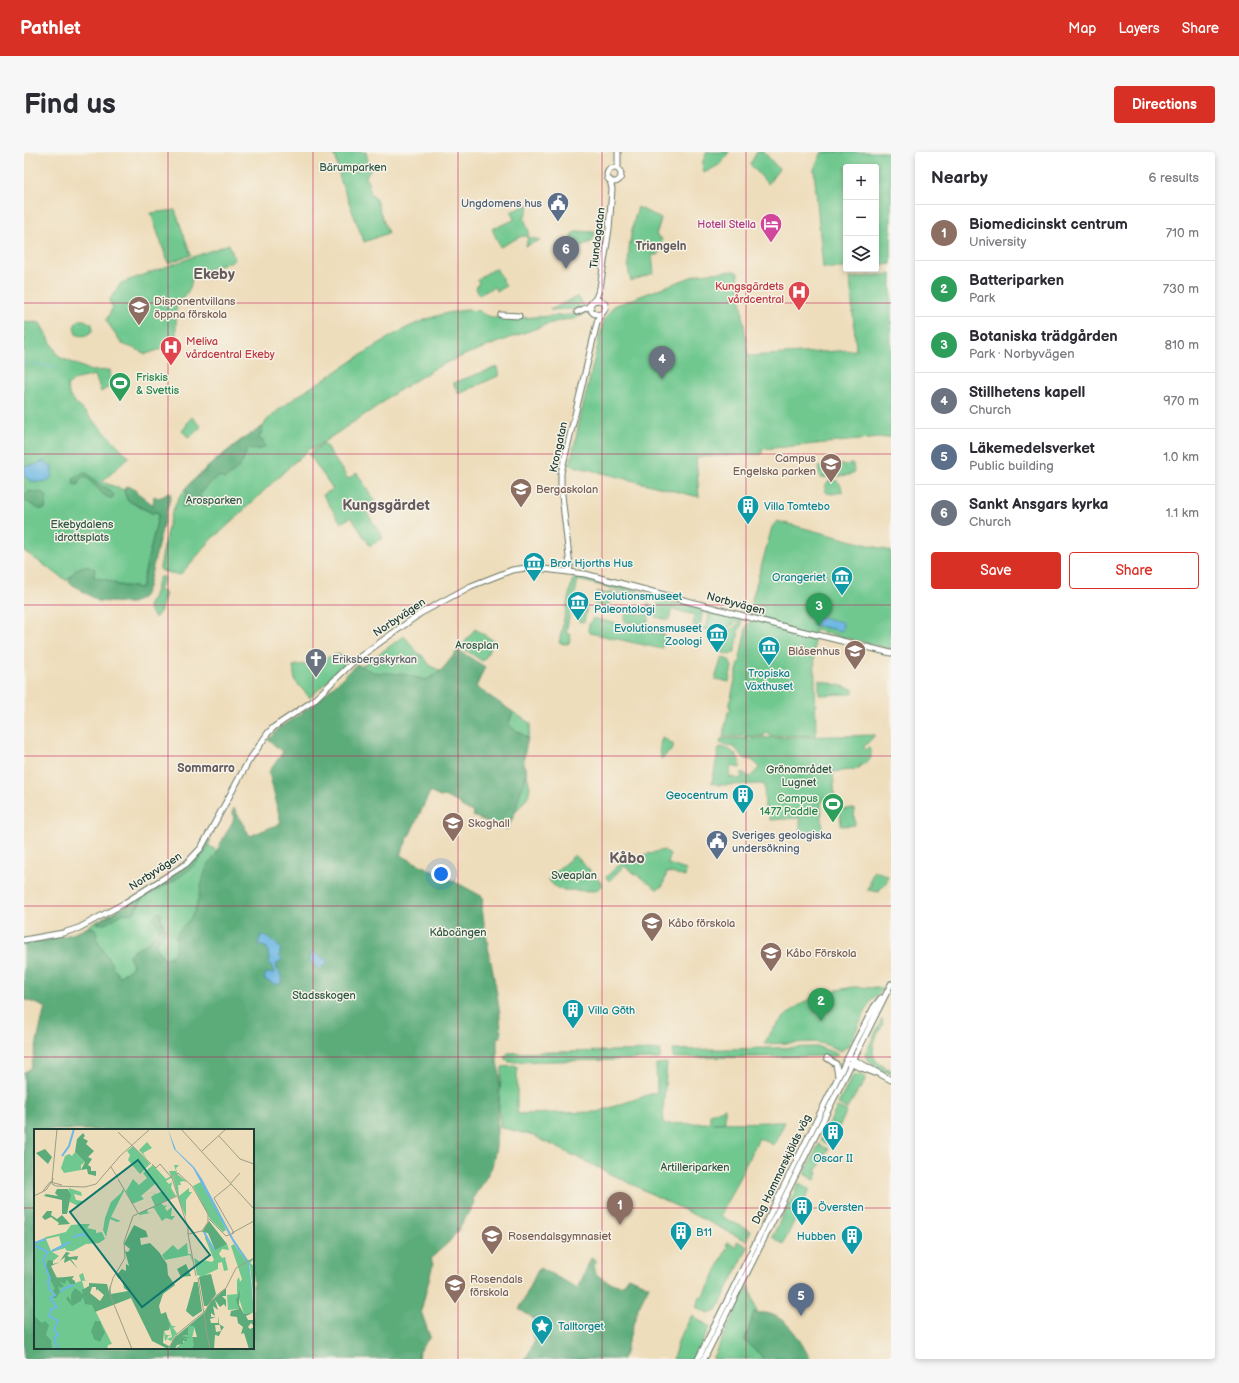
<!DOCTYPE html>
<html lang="en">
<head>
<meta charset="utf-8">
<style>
  :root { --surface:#fff; --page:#f7f7f7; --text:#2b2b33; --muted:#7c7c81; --line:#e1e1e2; --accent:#d93025 }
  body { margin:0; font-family:"Balsamiq Sans",sans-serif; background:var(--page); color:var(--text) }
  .controls { position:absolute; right:12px; top:12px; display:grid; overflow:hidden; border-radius:4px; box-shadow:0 2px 6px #0003 }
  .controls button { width:36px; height:36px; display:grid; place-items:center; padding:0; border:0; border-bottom:1px solid var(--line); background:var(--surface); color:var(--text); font:20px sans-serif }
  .you { position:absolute; left:417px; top:722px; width:14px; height:14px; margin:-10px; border:3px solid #fff; border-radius:50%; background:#1a73e8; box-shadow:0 0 0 6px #1a73e833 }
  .badge { display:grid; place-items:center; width:26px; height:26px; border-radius:50%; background:var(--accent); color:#fff; font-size:13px; font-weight:700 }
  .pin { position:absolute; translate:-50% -33px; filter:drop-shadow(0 1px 2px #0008) }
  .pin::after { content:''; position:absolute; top:21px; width:14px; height:12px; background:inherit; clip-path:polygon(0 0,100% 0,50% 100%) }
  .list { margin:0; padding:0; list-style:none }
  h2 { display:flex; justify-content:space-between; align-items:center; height:52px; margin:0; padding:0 16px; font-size:17px }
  h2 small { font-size:13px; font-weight:400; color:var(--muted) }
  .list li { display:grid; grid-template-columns:26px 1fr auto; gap:12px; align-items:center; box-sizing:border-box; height:56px; padding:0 16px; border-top:1px solid var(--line) }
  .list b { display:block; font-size:15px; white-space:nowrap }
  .list p { margin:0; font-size:13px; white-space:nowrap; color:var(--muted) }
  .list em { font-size:13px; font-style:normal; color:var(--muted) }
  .actions { display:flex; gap:8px; padding:12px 16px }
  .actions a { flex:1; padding:9px 0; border:1px solid var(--accent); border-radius:4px; text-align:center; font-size:14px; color:var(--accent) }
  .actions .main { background:var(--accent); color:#fff }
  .icon { flex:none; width:22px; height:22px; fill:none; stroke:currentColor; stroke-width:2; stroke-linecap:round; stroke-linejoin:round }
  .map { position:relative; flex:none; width:867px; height:1207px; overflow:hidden; border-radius:4px }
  header { display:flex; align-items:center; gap:24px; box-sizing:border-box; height:56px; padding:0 20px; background:var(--accent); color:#fff }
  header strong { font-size:19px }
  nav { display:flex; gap:22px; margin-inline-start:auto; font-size:14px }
  .intro { display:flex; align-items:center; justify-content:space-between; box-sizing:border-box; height:96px; padding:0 24px }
  h1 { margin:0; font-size:28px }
  .button { padding:10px 18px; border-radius:4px; background:var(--accent); color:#fff; font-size:14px; font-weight:700 }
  main { display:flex; gap:24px; padding:0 24px }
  aside { flex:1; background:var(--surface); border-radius:4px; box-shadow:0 2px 6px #0003 }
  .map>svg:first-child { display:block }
</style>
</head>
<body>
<header>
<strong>Pathlet</strong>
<nav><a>Map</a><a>Layers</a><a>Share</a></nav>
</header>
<div class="intro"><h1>Find us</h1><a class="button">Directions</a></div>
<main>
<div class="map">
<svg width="867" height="1207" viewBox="0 0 867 1207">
  <rect width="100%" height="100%" fill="#f7f3e8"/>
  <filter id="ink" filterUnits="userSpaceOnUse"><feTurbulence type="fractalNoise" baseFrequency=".025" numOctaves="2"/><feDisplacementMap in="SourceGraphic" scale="8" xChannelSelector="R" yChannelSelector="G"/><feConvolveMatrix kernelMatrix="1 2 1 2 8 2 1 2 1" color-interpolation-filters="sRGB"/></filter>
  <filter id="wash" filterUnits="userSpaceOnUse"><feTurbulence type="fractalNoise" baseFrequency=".012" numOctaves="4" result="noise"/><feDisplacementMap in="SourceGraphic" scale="16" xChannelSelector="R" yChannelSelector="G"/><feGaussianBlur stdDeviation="0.9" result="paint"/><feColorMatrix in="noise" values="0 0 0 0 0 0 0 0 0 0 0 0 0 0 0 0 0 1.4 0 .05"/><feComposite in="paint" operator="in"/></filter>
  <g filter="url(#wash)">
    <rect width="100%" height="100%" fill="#edb"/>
    <path fill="#6fc88f" stroke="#478262" d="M309 0H342L346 19 342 24 347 42 351 46 364 81 340 90 316 27 312 7Z
      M683 0H705L695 13 680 21 678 11Z
      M733 0H740L755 17 744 32 726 12Z
      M798 0H867V112L852 114V15H822V116H799L790 17Z
      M504 52 505 55 500 66 505 79 504 85 516 88 502 94 504 85 498 84 476 95 468 77 490 68 487 60Z
      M614 55 637 67 632 83 638 87 634 103H628L630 121 607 129C600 112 608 72 614 55Z
      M151 58 167 103 144 111 127 61Z
      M553 79 571 80 569 89 547 98 546 96 548 82Z
      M205 92 211 108 169 123 166 136 152 157V187L147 194 122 202 109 196 98 192 82 168 89 155 85 149 97 131Z
      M472 116 482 134 473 139 470 135 455 143 452 136 455 131 453 129 458 124Z
      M710 119 714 121V124L724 204 832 198 826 126 867 122V285L738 297V302L672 305 675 345 546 313 558 258 579 171 582 164 590 154 675 122Z
      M552 145H554L559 152V156L553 157 526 158Z
      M443 158 455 159 459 162 468 165 495 166 561 162 550 167 538 168 521 173 443 202 411 216 363 246 361 249 289 297 287 296 267 313 200 377 187 387 182 394 156 423 138 419 136 416C141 393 143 363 157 343 169 325 199 302 217 288 224 284 232 281 238 275 241 273 242 268 245 266 265 248 291 233 313 219 355 192 391 163 443 158Z
      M56 168H60L68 172 69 177C66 183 58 186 52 182 49 176 50 171 56 168Z
      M0 169 16 171 35 205 68 219 86 218 88 233 77 240 71 223 53 227 43 233 46 245 105 305 78 330 100 338C102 352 117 355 128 361L132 360 135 361 117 436 94 433 89 430 76 427 51 419 43 429 0 399Z
      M473 215 474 221 476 223 435 242 429 231Z
      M168 265 177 275 165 286 158 279 163 273 162 271Z
      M300 291 324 327 333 321 351 349 340 356 359 386 346 394 327 365 317 371 299 343 309 337 285 302Z
      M829 312 830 321 825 323 796 326 794 315Z
      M806 328C814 327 818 332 818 340 812 341 805 344 801 339V333Z
      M753 369 867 399V497L790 478 792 583 746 584 744 581H742L740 584 699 585 704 560 706 559 707 556 705 555 715 510 717 508 716 506 723 472 726 470H728L731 462 726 455 748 375Z
      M138 424 141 426 135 438 142 441 136 460 131 466 126 460 124 454 130 444 135 426Z
      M552 425H559L625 442 629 444V446L624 447 625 444 609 440 608 444 603 440 554 428 549 450 563 454 560 470 555 469 558 457 547 455 542 481 547 483 545 491 543 492 535 491 548 429Z
      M573 439 584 442 585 439 599 442 600 445 587 443 584 455 570 453Z
      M635 446 652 452 653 450 679 457 675 479 673 481 671 480 672 474 669 473 671 463 648 457 645 468 631 465Z
      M624 450 627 453 624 469 621 474H616L617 472 607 470 606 471 602 470 600 467 602 459 621 463Z
      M683 458 718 467V469L712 470 698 481 679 477V475L683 476 685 462 682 461Z
      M569 466 641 483 638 497 566 481 564 479 565 472Z
      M715 471H718L716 477 714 478V484L711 500 705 503 699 501 698 500 702 482Z
      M451 477 470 489 460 508 458 509 437 495Z
      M380 484 395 502 400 505 406 514 415 518 416 520 402 528 393 527 378 522 369 524H337L338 514Z
      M313 502 318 504 322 507 321 512 286 546 271 529 269 514 289 511Z
      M699 506 705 508 708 515 705 530 691 527 697 508Z
      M795 528 829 537V542L795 543Z
      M489 560 507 572 504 586 484 573Z
      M851 583 840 595 841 598 844 595C848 600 848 605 844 610L835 614V617L809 620 811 647H800L797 652 799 683 776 685V666L746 668 745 657H741L740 632 695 633 688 631 695 596 696 595C708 597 717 604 716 616L707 614 705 625 717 627 718 620 726 625 736 615 728 608 722 607 719 605 710 595 696 591 697 587Z
      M638 585 649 592V597L637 607 636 593Z
      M503 622 506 636 504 644 491 661 493 649Z
      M816 657H830L831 673 817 674Z
      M184 693 195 700 169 766 155 793 153 801 140 807 131 792 141 777 135 760 136 777 126 789 107 801 105 804 109 812 108 817 93 826 69 785 74 782 70 776 64 774 101 754 164 715Z
      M640 698 646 703 644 712 662 718 661 725 643 720 639 734 633 737 600 714 585 729 582 725 597 711 596 709Z
      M551 703 579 733 572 739 539 738C532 737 529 733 525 728L526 724Z
      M850 718 864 724 863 729 859 735H857L855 740 843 738 845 733 847 734 848 732 845 731Z
      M829 835 859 836 855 842 847 848 825 893 817 899 800 892 792 890 740 892C752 868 776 849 801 841 810 838 820 837 829 835Z
      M858 867 859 872 848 893 850 894C846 908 856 913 867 918V922C857 917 843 913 841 902Z
      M795 895 814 902 813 904 649 906V898Z
      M636 898V907L485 910 482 908 481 904 484 901Z
      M643 911 639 958 640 972 686 971V962L701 956V970L689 971 761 970 750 993 735 986 696 1064 727 1079 723 1089 510 984 476 975 475 953 478 915 493 914V962L573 960 633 940 632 912Z
      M835 922 842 926 837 937H835L823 957 814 952 827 927 829 924Z
      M813 955 823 959 806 993 797 989Z
      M795 992 804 997 792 1020 794 1021 791 1028 780 1022Z
      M775 1031 786 1037 759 1092 748 1085Z
      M713 1089 724 1095 693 1158 684 1161 672 1155 676 1144 679 1146 704 1094 702 1093 703 1090 712 1095Z
      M725 1133 733 1161H730L721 1188C727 1197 735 1198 739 1207H688Z
      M668 1163 686 1175 670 1207H649L655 1187Z"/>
    <path fill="#5bac7a" stroke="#3d7457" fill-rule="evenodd" d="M238 275 239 277 235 286 239 289 241 295 233 298 223 297C218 315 215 316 201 327L195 325 187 330 175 344 181 349 182 353 171 352 158 355 163 340 160 338 165 332 218 288Z
      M63 321 79 335H82L90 343 88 347 81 344 63 326H59L55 329 54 333 49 332 50 326 56 322Z
      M102 334 108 336 129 353 130 344 134 346 140 344 145 340 147 343 139 373 124 435 120 444 115 448 107 451H100L74 449 46 431 45 427C52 416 57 411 71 417L70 425 83 428 94 433 117 436 135 361 132 360 128 361 103 348 100 338Z
      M4 339 20 341 23 345 21 357H15L0 348V344Z
      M434 498 461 515 452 535 489 560 484 573 504 586C502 596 499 604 500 614L502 615 503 622 501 624V628L495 645 491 661 483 678 449 664 450 661 437 654V652L420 644 416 645 406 640 376 703 439 734 459 745C457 757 460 770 462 782 467 816 477 850 477 885H473V910L476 923 472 995 468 1015 455 1038 452 1041 449 1046 450 1051 434 1078 425 1090 406 1107 409 1112 397 1159 406 1185 395 1199 394 1207H0V921L7 916 21 855 0 847V791C22 788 44 786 64 775L70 776 74 782 71 784 95 825 108 816 109 812 105 804 107 801 126 789 136 777 129 765 135 760 138 762 136 766C142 781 141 780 131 792L140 807C159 801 147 792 154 780 157 774 164 772 168 764 175 751 176 735 181 720 183 712 190 706 194 699L193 698 209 669 210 664 208 659H209L210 656 217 669 226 684 257 671 245 620 259 600 244 588 255 576 282 558 297 546 333 512 349 520 378 522 402 528 416 520ZM11 978H229V1196H11Z
      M185 687 187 688C185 691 184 696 182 699 173 716 142 734 125 743L122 742 170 708Z
      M116 745 118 747 110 761 98 762 81 772 73 771Z
      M567 1106 573 1109C571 1112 569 1115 570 1118 571 1125 593 1135 599 1133L605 1125 625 1134 614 1156 599 1207H502L510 1190 508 1179 509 1166 495 1157 513 1120 516 1116 554 1136Z
      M730 1160C734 1161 738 1161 742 1161 764 1165 777 1189 786 1207H739C735 1198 726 1197 721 1188Z"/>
    <path fill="#6cb7e5" stroke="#467a8c" d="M20 309 28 315V325L21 330 7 329 0 324V313C6 315 14 312 20 309Z
      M791 464 818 470 819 471 818 479 789 473Z
      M237 783 248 788 257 797 255 804 258 807 252 813 253 817 257 823V832H250L240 827 243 820 247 822 251 821 246 812 243 796 234 792Z
      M287 800 303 808V813L299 814 296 818 286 809Z"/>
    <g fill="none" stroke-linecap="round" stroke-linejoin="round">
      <path stroke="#6cb7e5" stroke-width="1" d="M0 210 2 211
        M8 212 32 215
        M802 612 813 619"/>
    </g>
  </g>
  <g filter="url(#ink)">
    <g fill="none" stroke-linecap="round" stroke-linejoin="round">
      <g stroke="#677563" stroke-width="7">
        <path id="secondary" d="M594 0V17
          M583 23a7 7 0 1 1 14 0a7 7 0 1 1-14 0Z
          M567 152C565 159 570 164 577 162
          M553 160 564 155 572 146 576 136 585 77 588 37 586 28
          M477 163 495 164
          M545 420 546 414 537 334V321L572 175C573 172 573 169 575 166 577 162 580 160 581 157 583 149 575 147 570 149
          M0 788 39 781 55 776 99 752 162 712 177 696 224 610 244 581 250 575 289 549 330 509 397 461 447 434 488 418 502 416 520 417 561 422 769 477 867 501
          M803 906 812 912 814 924
          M827 906 867 928
          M824 911 851 921
          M674 1207 830 893 850 855 857 846
          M680 1207 867 832"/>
      </g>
      <use href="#secondary" stroke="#fff" stroke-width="5"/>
    </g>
  </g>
  <path fill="none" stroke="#c2185b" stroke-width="1" stroke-opacity="0.55" d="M144 0V978M289 0V1207M434 0V1207M578 0V1207M722 0V1207M0 151H867M0 302H867M0 453H867M0 604H867M0 754H867M0 905H867M0 1056H11M229 1056H867M144 1196V1207"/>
  <defs>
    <g id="civic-pin" transform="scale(1.15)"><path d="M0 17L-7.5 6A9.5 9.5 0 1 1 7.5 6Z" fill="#5c6f8a" stroke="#f7f3e8"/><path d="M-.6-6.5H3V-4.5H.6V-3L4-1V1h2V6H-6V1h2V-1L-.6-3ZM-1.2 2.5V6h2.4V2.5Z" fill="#fff"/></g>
    <g id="hotel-pin" transform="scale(1.15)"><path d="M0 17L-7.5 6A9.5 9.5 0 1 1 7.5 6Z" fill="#d1479c" stroke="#f7f3e8"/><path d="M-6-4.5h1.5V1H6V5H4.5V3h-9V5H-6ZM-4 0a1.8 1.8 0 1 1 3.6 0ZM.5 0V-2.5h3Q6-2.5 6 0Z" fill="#fff"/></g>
    <g id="hospital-pin" transform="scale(1.15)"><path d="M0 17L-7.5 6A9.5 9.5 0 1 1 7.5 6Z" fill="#e0444e" stroke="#f7f3e8"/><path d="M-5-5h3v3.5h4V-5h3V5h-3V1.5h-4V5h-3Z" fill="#fff"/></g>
    <g id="school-pin" transform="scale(1.15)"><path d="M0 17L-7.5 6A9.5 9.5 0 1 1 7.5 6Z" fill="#8d6e63" stroke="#f7f3e8"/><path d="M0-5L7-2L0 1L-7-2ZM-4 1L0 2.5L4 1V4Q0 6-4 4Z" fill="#fff"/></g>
    <g id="stadium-pin" transform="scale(1.15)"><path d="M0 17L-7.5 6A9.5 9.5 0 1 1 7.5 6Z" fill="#2e9e5b" stroke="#f7f3e8"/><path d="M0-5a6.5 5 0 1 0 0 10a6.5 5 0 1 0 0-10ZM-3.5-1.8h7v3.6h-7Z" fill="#fff"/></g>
    <g id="university-pin" transform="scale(1.15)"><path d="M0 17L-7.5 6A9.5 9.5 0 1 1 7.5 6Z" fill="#8d6e63" stroke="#f7f3e8"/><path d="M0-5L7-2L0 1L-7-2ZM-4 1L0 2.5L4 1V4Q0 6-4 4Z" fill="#fff"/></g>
    <g id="building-pin" transform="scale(1.15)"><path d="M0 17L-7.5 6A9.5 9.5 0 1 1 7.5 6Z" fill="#0f9aa8" stroke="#f7f3e8"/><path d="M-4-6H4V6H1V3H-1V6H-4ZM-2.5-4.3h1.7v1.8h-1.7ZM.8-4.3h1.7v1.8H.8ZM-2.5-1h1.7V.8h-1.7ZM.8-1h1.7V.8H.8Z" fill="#fff"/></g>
    <g id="museum-pin" transform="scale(1.15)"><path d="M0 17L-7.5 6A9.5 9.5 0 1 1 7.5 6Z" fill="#0f9aa8" stroke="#f7f3e8"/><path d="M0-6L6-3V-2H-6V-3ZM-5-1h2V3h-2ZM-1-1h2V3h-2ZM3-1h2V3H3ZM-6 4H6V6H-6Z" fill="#fff"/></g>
    <g id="church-pin" transform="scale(1.15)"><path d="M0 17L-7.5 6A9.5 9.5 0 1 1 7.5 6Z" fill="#6b7280" stroke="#f7f3e8"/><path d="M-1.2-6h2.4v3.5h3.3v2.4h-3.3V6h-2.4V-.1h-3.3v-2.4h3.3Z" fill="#fff"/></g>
    <g id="sight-pin" transform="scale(1.15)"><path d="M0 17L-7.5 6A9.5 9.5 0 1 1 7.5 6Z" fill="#0f9aa8" stroke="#f7f3e8"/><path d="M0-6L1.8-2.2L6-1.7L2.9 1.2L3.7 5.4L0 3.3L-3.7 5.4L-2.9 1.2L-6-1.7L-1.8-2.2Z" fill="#fff"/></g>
  </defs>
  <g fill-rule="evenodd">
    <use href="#civic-pin" x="534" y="51"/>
    <use href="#hotel-pin" x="747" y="72"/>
    <use href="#hospital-pin" x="775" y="140"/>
    <use href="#school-pin" x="115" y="155"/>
    <use href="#hospital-pin" x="147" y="195"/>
    <use href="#stadium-pin" x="96" y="231"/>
    <use href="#university-pin" x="807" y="312"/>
    <use href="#school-pin" x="497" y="337"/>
    <use href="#building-pin" x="724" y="354"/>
    <use href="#museum-pin" x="510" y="411"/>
    <use href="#museum-pin" x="818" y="425"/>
    <use href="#museum-pin" x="554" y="450"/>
    <use href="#museum-pin" x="693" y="482"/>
    <use href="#museum-pin" x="745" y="495"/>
    <use href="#university-pin" x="831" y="499"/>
    <use href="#church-pin" x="292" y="507"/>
    <use href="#building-pin" x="719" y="643"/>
    <use href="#stadium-pin" x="809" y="652"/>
    <use href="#school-pin" x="429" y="671"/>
    <use href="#civic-pin" x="693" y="689"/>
    <use href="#school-pin" x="628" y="771"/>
    <use href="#school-pin" x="747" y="801"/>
    <use href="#building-pin" x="549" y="858"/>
    <use href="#building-pin" x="809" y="980"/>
    <use href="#building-pin" x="778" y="1055"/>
    <use href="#building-pin" x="657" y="1080"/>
    <use href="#school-pin" x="468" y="1084"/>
    <use href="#building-pin" x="828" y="1084"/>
    <use href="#school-pin" x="431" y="1133"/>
    <use href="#sight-pin" x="518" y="1174"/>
  </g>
  <g text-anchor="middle" stroke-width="3" stroke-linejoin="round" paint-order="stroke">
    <g font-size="11" fill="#2f5946" stroke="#f7f3e8">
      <text x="329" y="19">Bärumparken</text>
      <text x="190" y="352">Arosparken</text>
      <text x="58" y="376">Ekebydalens<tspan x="58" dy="13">idrottsplats</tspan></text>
      <text x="453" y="497">Arosplan</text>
      <text x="775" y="621">Grönområdet<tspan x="775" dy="13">Lugnet</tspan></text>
      <text x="550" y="727">Sveaplan</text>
      <text x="434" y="784">Kåboängen</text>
      <text x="300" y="847">Stadsskogen</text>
      <text x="671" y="1019">Artilleriparken</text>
    </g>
    <g font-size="11" fill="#4e5e75" stroke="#f7f3e8" text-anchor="end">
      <text x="518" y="55">Ungdomens hus</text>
      <text x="708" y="687" text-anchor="start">Sveriges geologiska<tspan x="708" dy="13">undersökning</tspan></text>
    </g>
    <g font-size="11" fill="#b23c85" stroke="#f7f3e8" text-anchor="end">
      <text x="732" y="76">Hotell Stella</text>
    </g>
    <g font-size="11" fill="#1f3d34" stroke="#f7f3e8">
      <text transform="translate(573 86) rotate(-83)" y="4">Tiundagatan</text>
      <text transform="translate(534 295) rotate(-78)" y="4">Krongatan</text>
      <text transform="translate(712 451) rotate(15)" y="4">Norbyvägen</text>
      <text transform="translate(375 465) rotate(-34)" y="4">Norbyvägen</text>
      <text transform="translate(131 719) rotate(-33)" y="4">Norbyvägen</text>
      <text transform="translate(757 1017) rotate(-64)" y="4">Dag Hammarskjölds väg</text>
    </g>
    <g font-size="11" fill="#be3a42" stroke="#f7f3e8" text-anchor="end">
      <text x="760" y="138">Kungsgärdets<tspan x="760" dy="13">vårdcentral</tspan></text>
      <text x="162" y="193" text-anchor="start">Meliva<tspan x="162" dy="13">vårdcentral Ekeby</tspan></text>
    </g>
    <g font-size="11" fill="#785e54" stroke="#f7f3e8" text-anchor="start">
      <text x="130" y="153">Disponentvillans<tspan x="130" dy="13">öppna förskola</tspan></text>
      <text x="792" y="310" text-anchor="end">Campus<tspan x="792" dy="13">Engelska parken</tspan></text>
      <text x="512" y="341">Bergaskolan</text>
      <text x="816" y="503" text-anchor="end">Blåsenhus</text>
      <text x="444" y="675">Skoghall</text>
      <text x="644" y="775">Kåbo förskola</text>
      <text x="762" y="805">Kåbo Förskola</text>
      <text x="484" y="1088">Rosendalsgymnasiet</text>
      <text x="446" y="1131">Rosendals<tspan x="446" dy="13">förskola</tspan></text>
    </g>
    <g font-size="11" fill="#27864d" stroke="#f7f3e8" text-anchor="start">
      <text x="112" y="229">Friskis<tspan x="112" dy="13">&amp; Svettis</tspan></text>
      <text x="794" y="650" text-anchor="end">Campus<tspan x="794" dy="13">1477 Paddle</tspan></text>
    </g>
    <g font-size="11" fill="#0d838f" stroke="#f7f3e8" text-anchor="start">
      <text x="740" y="358">Villa Tomtebo</text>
      <text x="526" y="415">Bror Hjorths Hus</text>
      <text x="802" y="429" text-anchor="end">Orangeriet</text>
      <text x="570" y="448">Evolutionsmuseet<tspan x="570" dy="13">Paleontologi</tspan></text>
      <text x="678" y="480" text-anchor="end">Evolutionsmuseet<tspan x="678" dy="13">Zoologi</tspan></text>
      <text x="745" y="525" text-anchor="middle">Tropiska<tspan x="745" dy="13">Växthuset</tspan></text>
      <text x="704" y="647" text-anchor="end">Geocentrum</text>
      <text x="564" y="862">Villa Göth</text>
      <text x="809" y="1010" text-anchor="middle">Oscar II</text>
      <text x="794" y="1059">Översten</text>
      <text x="672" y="1084">B11</text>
      <text x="812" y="1088" text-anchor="end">Hubben</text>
      <text x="534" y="1178">Talltorget</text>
    </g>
    <g font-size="11" fill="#5b616d" stroke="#f7f3e8" text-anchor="start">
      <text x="308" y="511">Eriksbergskyrkan</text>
    </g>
    <g font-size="12" font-weight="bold" fill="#655c5f" stroke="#f7f3e8">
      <text x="637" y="98">Triangeln</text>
      <text x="182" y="620">Sommarro</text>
    </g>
    <g font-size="15" font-weight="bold" fill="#655c5f" stroke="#f7f3e8">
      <text x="190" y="127">Ekeby</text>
      <text x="362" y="358">Kungsgärdet</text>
      <text x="603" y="711">Kåbo</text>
    </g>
  </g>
  <g transform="translate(10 977)">
    <rect width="220" height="220" fill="#edb"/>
    <path d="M113 13 118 19 109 24 113 30 105 21ZM99 17 116 35 106 45 94 31 96 26 93 22ZM41 23 51 33 47 36V41L30 44 27 39 31 27 35 25 38 27ZM119 36 132 50 137 47 135 42H142L140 36H145L142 39 143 45 132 52 135 55 138 53 137 59 142 67 127 74 130 77 133 76 131 79 133 82 138 78 137 87H141L138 91 132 89 128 92 120 79 114 80 113 83 116 84 106 86 107 90 105 84 121 77 117 68 121 65 115 63 122 65 129 62 122 54 107 67 110 70 98 75 92 62 99 50 105 56 113 49 109 44ZM143 45 153 53 149 52 146 53 147 56H144L145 67 155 59V63H158L152 71V88L145 71 139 49ZM167 53 188 91 192 101 189 103 176 90 159 57ZM35 59 47 63 48 67 40 65 42 71 49 72 44 77 36 73ZM89 60 90 62 77 88 87 92 83 93 76 90 72 108 74 112 69 101 71 89 77 73 87 64ZM48 95H56L53 99 62 101V104L68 103 71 110 65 114 52 115 39 122H33L31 119 18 123 25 127 18 133 14 131 20 148 33 149 37 155 47 152 45 146 49 144 51 151H54L48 152 50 159 78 215 74 216 73 220H0V115L12 108 32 103 37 96ZM25 107 28 118 17 122 12 110ZM171 103 179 120 193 115 195 121 188 120 185 125 188 129 191 128 194 141 190 142 188 133 184 134V140L171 146 177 145 179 167 173 177 165 148 167 147 163 146 160 129 168 134 169 131 178 133 180 131 171 109ZM197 107 214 131 220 130 216 134 220 137V174L216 137ZM153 114 154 125H157L159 134 156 126 131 131 128 126 139 116 144 121ZM200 115 215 136 220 183 210 185 204 166 208 161 203 168 205 180 194 181 193 166 203 165V151L205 148 206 153 208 150 197 117ZM133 187 138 197H142L139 199 143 204 137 212 133 210 131 212 130 202 132 206H137L134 207 133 210 138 208ZM155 197H161L158 209 161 216 158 220H141L153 210H149V207L154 206Z" fill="#6fc88f" fill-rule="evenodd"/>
    <path d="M49 4 51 7 49 9 54 12 52 15 60 22 54 28 58 30 54 36 57 38V42H62V47L54 45 53 40 47 41 51 33 41 23 43 10ZM11 20 18 28 14 35 2 24ZM23 60H34L37 66 33 85H28V71L10 67 12 65 24 67 21 64ZM13 82H18L17 86 23 90 28 86 36 95 24 96 25 94 17 88 11 91 8 88ZM175 92 193 115 181 121 174 104 168 103ZM100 96 112 102 114 108 106 109 107 116 116 114 125 123 133 135 134 146 141 156 129 165 125 177 127 185 132 183 136 197 135 201 130 202 129 214 135 217 134 220 118 212 97 169 61 183 58 176 51 175 49 168 47 172 38 177 32 170 34 167 37 172V165L41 159 49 165 48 161 55 157V154L73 155 75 163 76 156 77 165 94 162 90 159 88 149 85 150 82 146 88 140 92 142V135L95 137 91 122 94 123 96 120 90 115ZM58 158H62V162L63 160 70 166 66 172 56 164ZM32 123 36 124 33 127 36 128 44 127 43 131 37 130 44 140 36 131 30 134 31 128 26 132ZM14 131 19 132V135L26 133 17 137 23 149 40 147 38 150 41 152V155H36L33 150 31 155 25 152 30 157 27 159 24 157 26 163 22 169H18L21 166 19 161 21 160 11 140ZM152 135 157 147 147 148 143 140ZM177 145 182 165 173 177H170L165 148ZM160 153H164L168 182 159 188 152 182ZM192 159V167H188L192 171V178L190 175 186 178 181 171 184 181 179 177 181 187 177 184V188H182L176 190 177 194H184V187L185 195 190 198 187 202 186 196H181L182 203 187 202 185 207 181 206 180 220H158L160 216 158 208H163L160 197H155L154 206 148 207 157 209H149L153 210V212H149V215L143 216 141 220H135L139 210 171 183 176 173ZM206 161 205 176 210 185 220 183 212 187 214 191H220V197L217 194 214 198 216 200 220 198V220H215L210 204 207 205 209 198 204 194 203 188 196 187 197 182 205 180 202 171ZM0 187 8 194 11 192 15 196 12 206 17 211 18 220H0ZM61 192H66L69 200 67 202 69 200 71 203 66 213 60 210 57 202Z" fill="#5bac7a" fill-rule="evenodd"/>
    <path d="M134 0 142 21 160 38 168 50 199 109 215 134 220 178 214 135 199 113 159 39 140 20Z" fill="#6cb7e5"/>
    <path fill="none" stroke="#6cb7e5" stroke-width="2" d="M28 27 35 17 40 0M170 103 180 121M39 108 49 105 52 108M0 114 12 110M0 116 14 123 9 131 16 150 14 152 15 160 21 166 16 169 23 178 17 180 15 187 24 192 20 201 24 206 20 209 24 220M18 122 36 113M27 163 31 159 40 156"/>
    <path fill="none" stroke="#9b9d85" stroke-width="1" d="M147 0 220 80M84 3 117 35M185 7 206 30 220 35M168 22 192 0M118 35 122 39 126 35 138 49 154 99M77 38 84 49M19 49 18 55 22 57 51 58 62 55 86 27 116 0M138 49 144 44 158 57 174 85V93L168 102 154 105V98M84 50 104 84M197 54 206 44M197 55 180 69 200 104M9 62 16 53 28 56M0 67 12 61 18 52 23 0M175 90 192 107 200 104M198 104 220 92M154 105 162 147M79 149 91 129 90 113 99 87 143 67M79 149 75 163 98 220M164 149 172 196M171 195 176 220M134 220 143 205 171 182 179 169 192 159 202 139 220 129"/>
    <path fill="#0f766e" fill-opacity="0.15" stroke="#0f766e" stroke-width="2" d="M104 31 176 126 108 178 36 83Z"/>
    <rect width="220" height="220" fill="none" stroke="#1f3d34" stroke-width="2"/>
  </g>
</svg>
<div class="controls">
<button>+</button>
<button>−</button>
<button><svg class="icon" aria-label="layers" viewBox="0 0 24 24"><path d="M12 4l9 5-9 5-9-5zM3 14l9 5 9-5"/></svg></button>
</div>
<div class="you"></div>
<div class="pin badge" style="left:596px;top:1073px;background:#8d6e63">1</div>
<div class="pin badge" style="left:797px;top:869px;background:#2e9e5b">2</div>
<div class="pin badge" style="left:795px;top:474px;background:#2e9e5b">3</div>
<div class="pin badge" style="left:638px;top:227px;background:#6b7280">4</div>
<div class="pin badge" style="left:777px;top:1164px;background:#5c6f8a">5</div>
<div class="pin badge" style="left:542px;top:117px;background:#6b7280">6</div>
</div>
<aside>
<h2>Nearby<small>6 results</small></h2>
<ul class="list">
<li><span class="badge" style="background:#8d6e63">1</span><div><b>Biomedicinskt centrum</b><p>University</p></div><em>710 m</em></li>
<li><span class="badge" style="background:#2e9e5b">2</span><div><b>Batteriparken</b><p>Park</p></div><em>730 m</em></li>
<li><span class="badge" style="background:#2e9e5b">3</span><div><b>Botaniska trädgården</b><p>Park · Norbyvägen</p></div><em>810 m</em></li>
<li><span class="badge" style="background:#6b7280">4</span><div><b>Stillhetens kapell</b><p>Church</p></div><em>970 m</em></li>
<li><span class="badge" style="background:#5c6f8a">5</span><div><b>Läkemedelsverket</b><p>Public building</p></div><em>1.0 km</em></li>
<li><span class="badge" style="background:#6b7280">6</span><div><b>Sankt Ansgars kyrka</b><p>Church</p></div><em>1.1 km</em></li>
</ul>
<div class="actions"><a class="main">Save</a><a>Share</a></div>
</aside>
</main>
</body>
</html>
